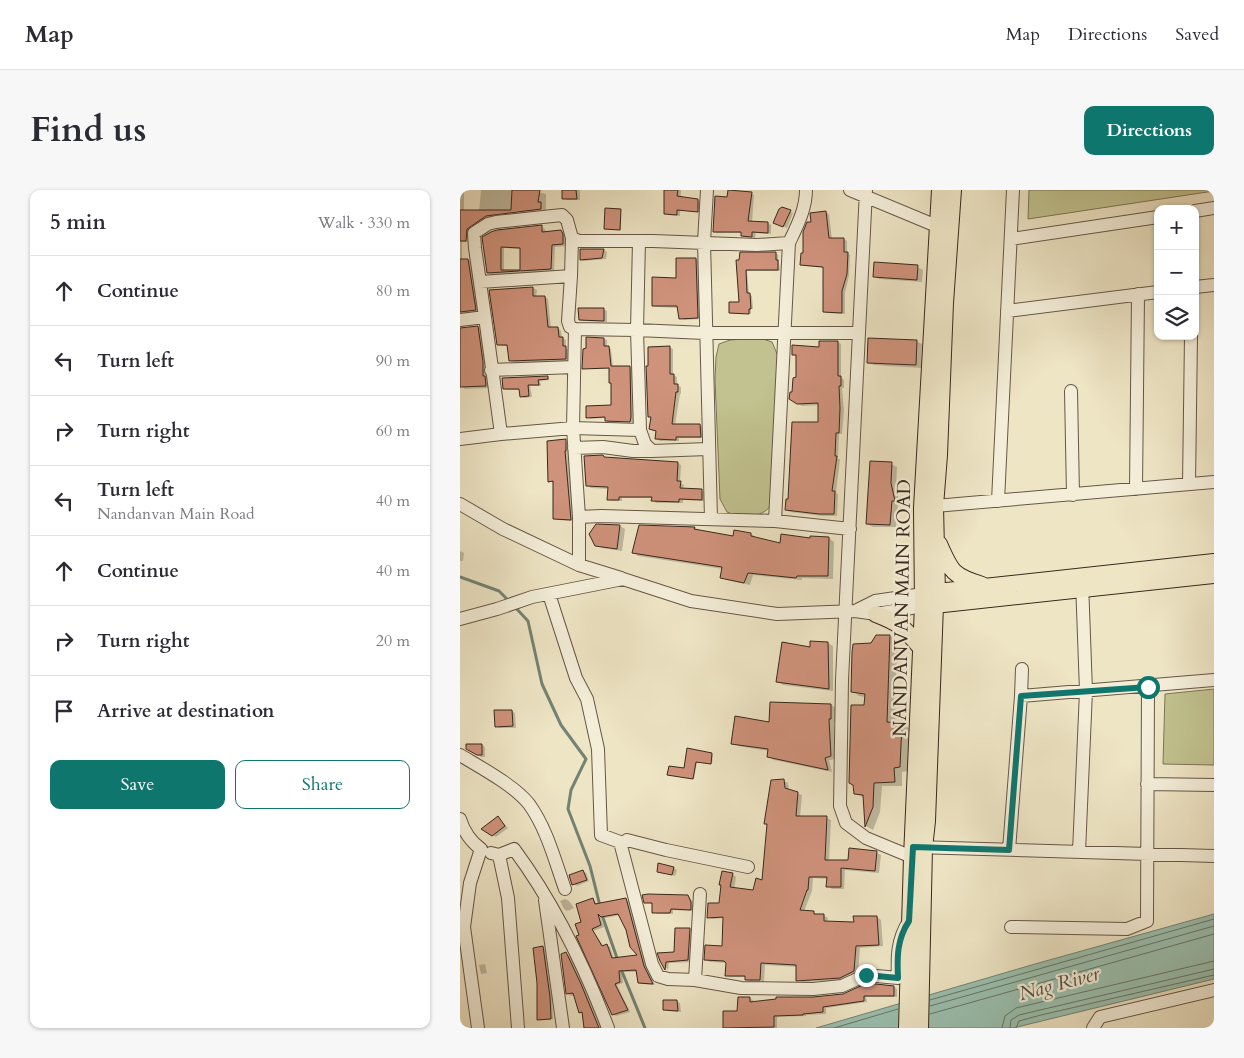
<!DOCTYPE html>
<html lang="en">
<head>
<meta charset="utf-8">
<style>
  :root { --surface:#fff; --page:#f7f7f7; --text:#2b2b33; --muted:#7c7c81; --line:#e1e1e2; --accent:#0f766e }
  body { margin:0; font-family:Cardo,serif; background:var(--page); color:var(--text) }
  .controls { position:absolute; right:15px; top:15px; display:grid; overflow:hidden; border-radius:10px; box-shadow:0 1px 4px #0004 }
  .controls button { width:45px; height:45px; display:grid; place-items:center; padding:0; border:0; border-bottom:1px solid var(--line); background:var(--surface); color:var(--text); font:25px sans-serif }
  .stop { position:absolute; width:15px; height:15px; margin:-11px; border:4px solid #0f766e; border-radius:50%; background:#fff }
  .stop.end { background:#0f766e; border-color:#fff; box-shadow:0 1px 5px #0008 }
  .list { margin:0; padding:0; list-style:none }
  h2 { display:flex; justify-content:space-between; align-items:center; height:65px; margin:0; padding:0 20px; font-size:21px }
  h2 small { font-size:16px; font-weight:400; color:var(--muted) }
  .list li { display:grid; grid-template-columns:32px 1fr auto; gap:15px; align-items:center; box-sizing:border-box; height:70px; padding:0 20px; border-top:1px solid var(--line) }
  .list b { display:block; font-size:19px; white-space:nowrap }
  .list p { margin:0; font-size:16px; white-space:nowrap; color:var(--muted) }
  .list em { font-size:16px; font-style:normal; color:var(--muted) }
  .actions { display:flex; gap:10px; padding:15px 20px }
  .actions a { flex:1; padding:11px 0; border:1px solid var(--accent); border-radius:10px; text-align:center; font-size:18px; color:var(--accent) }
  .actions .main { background:var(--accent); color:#fff }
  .icon { flex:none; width:28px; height:28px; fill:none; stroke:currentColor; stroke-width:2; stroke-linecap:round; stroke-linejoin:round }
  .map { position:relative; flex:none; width:754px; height:838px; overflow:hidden; border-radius:10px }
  header { display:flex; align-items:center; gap:30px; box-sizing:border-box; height:70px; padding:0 25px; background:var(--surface); border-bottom:1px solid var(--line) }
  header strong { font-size:24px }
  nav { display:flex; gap:28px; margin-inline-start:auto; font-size:18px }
  .intro { display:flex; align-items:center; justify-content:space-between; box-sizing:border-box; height:120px; padding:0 30px }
  h1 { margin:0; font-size:35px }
  .button { padding:12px 22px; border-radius:10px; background:var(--accent); color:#fff; font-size:18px; font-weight:700 }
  main { display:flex; gap:30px; padding:0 30px }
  aside { flex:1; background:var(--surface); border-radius:10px; box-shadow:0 1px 4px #0004 }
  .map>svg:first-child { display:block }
</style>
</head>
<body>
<header>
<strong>Map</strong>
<nav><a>Map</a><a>Directions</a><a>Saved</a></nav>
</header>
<div class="intro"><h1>Find us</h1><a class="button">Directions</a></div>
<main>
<aside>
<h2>5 min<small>Walk · 330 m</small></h2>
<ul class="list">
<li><svg class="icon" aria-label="ahead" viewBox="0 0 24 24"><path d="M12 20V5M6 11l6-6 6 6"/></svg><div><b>Continue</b></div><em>80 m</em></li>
<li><svg class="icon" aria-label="left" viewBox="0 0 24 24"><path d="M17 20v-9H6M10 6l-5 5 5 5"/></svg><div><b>Turn left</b></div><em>90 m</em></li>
<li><svg class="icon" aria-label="right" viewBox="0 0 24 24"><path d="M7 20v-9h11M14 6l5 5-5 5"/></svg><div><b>Turn right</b></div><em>60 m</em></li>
<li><svg class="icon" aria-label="left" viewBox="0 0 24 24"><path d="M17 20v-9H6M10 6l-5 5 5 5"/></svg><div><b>Turn left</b><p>Nandanvan Main Road</p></div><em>40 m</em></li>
<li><svg class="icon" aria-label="ahead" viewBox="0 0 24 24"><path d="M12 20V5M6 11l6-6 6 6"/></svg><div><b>Continue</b></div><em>40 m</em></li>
<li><svg class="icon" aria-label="right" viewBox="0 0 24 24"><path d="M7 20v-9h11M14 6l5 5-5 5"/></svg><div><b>Turn right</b></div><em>20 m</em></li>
<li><svg class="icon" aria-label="arrive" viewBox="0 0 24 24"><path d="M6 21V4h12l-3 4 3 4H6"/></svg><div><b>Arrive at destination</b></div></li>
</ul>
<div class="actions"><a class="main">Save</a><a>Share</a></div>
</aside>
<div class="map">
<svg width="754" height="838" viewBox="0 0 754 838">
  <rect width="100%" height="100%" fill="#eee5c5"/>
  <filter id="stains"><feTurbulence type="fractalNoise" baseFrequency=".004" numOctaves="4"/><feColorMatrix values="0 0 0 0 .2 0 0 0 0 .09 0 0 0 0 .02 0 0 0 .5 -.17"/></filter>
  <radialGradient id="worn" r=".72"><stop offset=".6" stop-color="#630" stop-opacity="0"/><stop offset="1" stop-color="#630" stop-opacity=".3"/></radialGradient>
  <path fill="#c1c28f" stroke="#7d7556" d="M569 0H754V1L568 29Z
    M300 148 312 152 318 166 310 316C302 329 279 327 267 322L260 309 255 189 256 167 259 154 270 150Z
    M754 499V575L703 574 705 504Z"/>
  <path fill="#9ac0af" stroke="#738375" d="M754 724V789L553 838H356L575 774Z"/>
  <path fill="#0003" fill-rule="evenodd" d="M0 0H4V22H19L21 0H68L86 4V20L30 28 10 52H2V70H8L12 72 19 121 0 125Z
    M103 0H120V10H107L104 8Z
    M205 0H221L220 26 208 25 205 23Z
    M291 3 294 5 292 33H308L311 35V44L296 43 295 48 285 47 282 46V43H257L254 42 268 8Z
    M238 10 241 12V23L232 21Z
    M161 20V40L147 39Z
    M330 21 333 23 327 38 317 34Z
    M366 23 369 24 372 49H384L387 51V63L390 65 389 86 385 103V124L367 123 364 122 365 78 345 76 342 75 352 33Z
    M81 37 85 39 86 43 101 41 105 44 107 56 95 57 94 81 32 85 28 83 24 48ZM44 58 61 59V82L44 81Z
    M144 60 147 62 146 69 124 71 121 70Z
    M316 63 318 65 320 81H287L289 104 292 106 293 119H291V124L270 122 280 113 277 71Z
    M236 69 239 71 241 129 224 130 221 128 218 118 197 117 193 116Z
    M457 77 463 80 462 92 419 89 414 86Z
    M73 98 77 100 76 107H85L88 109 91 138H98L101 141 102 148 106 150V158L110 160V171L54 173 50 170 49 156H42L38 154Z
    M143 119 147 121V132L123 131 120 129Z
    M18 137 22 140 27 175V189L29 190 30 198 5 199 1 196 0 193V139Z
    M144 149 147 150V157L151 159 153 177H170L172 179 173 232H149L146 230V228L130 229 128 227 152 216 151 179H126L124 178Z
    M456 151 462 154 461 178 414 175 408 172Z
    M378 152 381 154V187L384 190V198H382L384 220 382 244H379L378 269H380L376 303 378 304 377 326H363L330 322 327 319 329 310 359 233 360 215 342 216 331 209 337 189V167L333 164Z
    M209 157 213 159V185L217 187V195L221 197V204H220L215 235H240L243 237 244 248H219V251H200L197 249V241L194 240 192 228 189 226Z
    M87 187 90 190 80 191 81 196H70L72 207 64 208 61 206 60 200H47L44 199Z
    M105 251 109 253 114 331 98 330 94 328 95 293 89 291Z
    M145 268 217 273 221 275 220 293 224 295 223 300 242 301 245 303 246 311 223 310V313H196L193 310V308H162V311H152L149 309V299L131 298 127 295Z
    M431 274 437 277 436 297 440 314H438L436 337H413L407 334Z
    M160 336 165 339 162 361 142 358 136 355Z
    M180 337 235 338 239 341 274 347 291 344 296 347V349L321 354 351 350 352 347 369 348 374 352 373 389 342 388V390L293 385 290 395 267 390 261 387 263 379 178 366 173 362Z
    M0 361 4 363 3 371H0Z
    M430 446 437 450 435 533 441 534 449 538 448 581 442 582V596H422L420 622 413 640 406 636 404 608 395 603 406 507 399 506 392 501 411 454Z
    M368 453 373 456V501L323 495 318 492 351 458Z
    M311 513 371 515 377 518V532H374L376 569 369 570 372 582 314 570 309 567V561L278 556 273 553 311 533Z
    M52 521 55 523 56 538H39L36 536Z
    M7 555H22L25 557V567H21L7 558Z
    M228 560 253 565 252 574 237 572 234 589 210 585 225 579Z
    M324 591 328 593 329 601 342 605 340 627 367 628 371 630 369 671H389L417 663 421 665 419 683 385 680 384 699H372L368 696V689L353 688 352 701 344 721 363 725 368 728 367 733 396 734 417 727 421 730 423 756 400 758 398 784 385 790 342 792 338 790V777L305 775 304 792H290L286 789V787H270L266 785 267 773 250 772 246 770 263 757 265 728 252 729 248 727 260 714 272 684 276 687 274 699 294 701 303 691 308 635 306 633Z
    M38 627 48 638 36 647 23 639Z
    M214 678 217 680 215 686 198 681Z
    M123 681 126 683 129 691 117 696 113 694Z
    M227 706 230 708 234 714V721L213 720V724H197L194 722V714L185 712Z
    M105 709 109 711 114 718 107 721 104 719 100 711Z
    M132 709 135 711 137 715 166 709 169 711 187 779 195 795 182 794 179 793 177 782H162L163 793 157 795 170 822 156 826 153 824 121 746 123 732ZM140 725 145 728 160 725 180 765 154 769 150 757 147 755 144 757 133 741 144 737Z
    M230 739 233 741 231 772 209 773 208 780 201 771 215 763Z
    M83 758 85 759 92 809 93 829 81 830 79 829Z
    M106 764 110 766 142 838H125L124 824 120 822 115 805 111 806 108 804Z
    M25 774 27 783 21 784 19 775Z
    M434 797 437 799V807H406L407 812 366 818V824L346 825V826L317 827V838H265V822H279L290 809 293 810V813L353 808Z
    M216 811 220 813 221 822 208 821 204 819Z"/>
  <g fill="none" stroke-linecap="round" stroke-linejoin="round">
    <path stroke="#6a7466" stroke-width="1" d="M470 810 754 729
      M470 816 754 736
      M470 824 754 744
      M374 838 438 819
      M542 838 545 826 556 818 754 771
      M550 838 551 830 559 825 754 779
      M556 838 559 831 581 825 754 785"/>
    <path stroke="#738375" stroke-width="3" d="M0 387 39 401 50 412
      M54 416 68 431 82 494 101 535 126 569 111 600 108 619 130 676 140 716
      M142 725 158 771
      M161 779 185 838"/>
  </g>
  <path fill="#cf927b" stroke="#39281d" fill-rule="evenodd" d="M52 0H80L78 12H81V19L26 26 7 39 6 51H0V20H51Z
    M102 0H116L117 9H102Z
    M204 0H218L217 6 238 9V22L217 20V25L204 24Z
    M268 0 292 2 288 31 308 32V43L292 42V47L281 46V42H253L255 6 267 7Z
    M322 17 331 20 323 37 313 33 319 19Z
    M145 18 161 19 160 40 144 39Z
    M366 21 369 48H384V62H388L387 84 382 101V123L363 122V77L340 75 341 63H343V42L347 32H351L350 23Z
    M82 35V42L101 40 103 44V54L92 55 91 79 27 83 22 47 31 42 37 40ZM41 57 60 58V80H41Z
    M120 59H144L142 68 120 70Z
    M280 62H316V70H318V80H286L287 103H290L291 119H289V124L269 123V112H279L276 70H279Z
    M216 68H236L238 128 219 129 217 116H192V87L216 88Z
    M0 69H8L16 120 0 122Z
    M414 72 458 75 457 90 413 87Z
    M73 97V106H85L88 137H98L99 147H103V156H106V169L49 171 47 155H37L29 100Z
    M118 118H144V131L119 130Z
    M18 136 23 172V186H25L26 196 0 197V138Z
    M126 147 144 148V156H149L151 176H170L171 227 170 232 145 231V227L126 228V216L151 215V193H149V178L122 179 123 159 126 158Z
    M408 148 457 150 456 175 407 173Z
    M359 151H378V186H381V196H379L380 218 379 243H376L375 266H377L372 301H375L374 324H359L325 320 326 309H328L332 232H358V213L337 214 329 209 330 202H332L333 188 336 187V165H332V155L359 157Z
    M210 156V184H214V194H218V202H216L212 234H240L241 247H216V250L195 249 196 241 189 239 191 227H188L186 176H188V157Z
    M88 186V189L78 190 79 195H68L69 206 60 207 59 199H43L42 188Z
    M106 249V261H105L111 330 93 329V291L88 292 87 251Z
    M143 265 144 267 218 272 217 291H221L220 298 242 299V310L219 309V312L191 311 192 307H159V310H147L148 297 126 296 124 266Z
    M410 271 432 272 431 293 435 311H432L430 335 406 334Z
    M136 334 160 335 157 359 135 356 129 344Z
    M179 335 235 337 234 339 273 346 274 340 291 343V346L320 353 321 344 350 348V346L369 347 368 386H337L336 388 288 383 284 393 260 388 262 377 172 363Z
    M416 445H430L427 532 442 533 440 577 434 578 435 592 414 593 413 617 405 637 403 605 394 604 393 595 389 593 391 515H404L405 504 391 502 392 462 393 454 411 453Z
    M350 451 368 452 369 499 316 492 322 452 350 457Z
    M310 512 371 514V529H369L371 566 365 568 368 580 307 567 308 559 271 554 275 526 309 532Z
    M34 520H52L53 536 35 537Z
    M6 554H22V565H17L6 559Z
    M227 558 252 563 251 574 236 572 233 589 207 585 209 576 224 578Z
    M324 589 325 598 338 602 336 626H367L365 670H388L389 658 417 661 415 681 381 678V697H366L367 687H349L348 700H347L340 720 354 721V724H364V731L394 732 393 726H417L419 755 396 756 394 781 380 788 336 791V775L301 773 300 790H285V786H265L266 773 264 771 244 770 245 755 262 756 263 727 247 728 248 713H259L261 695H259L262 681 273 683 270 697 293 700 296 688 302 690 307 634H304L311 590Z
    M38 626 45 636 32 646 21 639Z
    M198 673 214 677 212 685 197 682Z
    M123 680 127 690 112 695 109 685Z
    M188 704 228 705 231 712V720L211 719 210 723H192V713H184L182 705Z
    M133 708 135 714 166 708 184 776 193 794 178 793 176 780 159 781 160 792 155 794 168 820 152 825 116 746 119 745 115 734 121 732 116 714ZM138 724 141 727 158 724 166 740 170 757 177 765 152 768 147 754 142 756 132 739 141 735Z
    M215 738H230L228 770 206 772 205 780 200 771 197 763 214 762Z
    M83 756 90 807 91 829 77 830V793L73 758Z
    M106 762 121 794 139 838H124L122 822 119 823 113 803 106 804 101 764Z
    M407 793 434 796V806H404V811L363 817V822L343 824V825L314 826V837L263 838V821H277L278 807H290V812L316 809V807H353L383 804Z
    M203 810H217L218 821 203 820Z"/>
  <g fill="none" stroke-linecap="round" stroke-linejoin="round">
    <g stroke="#665747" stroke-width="14">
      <path id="minor" d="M247 0 244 52 251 329
        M390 0 479 37
        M406 0 382 490 380 616 386 633 406 648 452 667
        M735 21 754 18
        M551 49 698 27
        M179 51 177 140 180 240 113 238 119 327 141 326 315 331 329 53C337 36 346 19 346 0
        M111 86 112 48
        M20 92 111 86 108 131 110 137 115 139
        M735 97 754 95
        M547 121 698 102
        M0 130 25 127 15 58 14 43 28 34 36 32 102 25 107 30 112 48 119 51H193L297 55 329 53
        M31 180 114 177
        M611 201 613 305
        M180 240 185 254 192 261 248 259
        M41 244 113 238 115 139 177 140 245 143H399
        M0 249 41 244 25 127
        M114 258 143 257 173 261H192
        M729 294 731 146
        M676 299 678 104
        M538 311 553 0
        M0 314 43 339 119 375 161 388
        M475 316 754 292
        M119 327V375
        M315 331 390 339
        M89 404 116 488 127 509 138 559 141 645 160 652 192 774 198 786 208 789 235 790
        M395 421 415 411 463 404
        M0 429 37 419 72 407 163 389 231 411 317 424 395 421 416 424 463 416
        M561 506 754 490
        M0 565C20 577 55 596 69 614 87 639 95 671 105 699
        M687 594 754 595
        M0 629C4 642 10 651 21 659L10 693 4 737 18 838
        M167 650 206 660 288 677
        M455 657 754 666
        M549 660 561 506 562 479
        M619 662 626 501 622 392
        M31 663 39 665 48 708 58 838
        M39 665 54 659C94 713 124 775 148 838
        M240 704 235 790 281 798 353 799 382 796 406 785 438 788C437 767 437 750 449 731
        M85 710 103 838
        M551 737 667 739 687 731 688 497
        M633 838 640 827 754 800"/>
    </g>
    <g stroke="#39281d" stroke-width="18">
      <path id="major" d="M479 354C491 382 493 386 522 395
        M468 403 754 372
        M465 416 754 385
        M416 424C442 434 444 438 462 459
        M447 838 452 667 463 416 462 318 480 0
        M460 838 464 658 467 631 475 415 477 403 475 316 479 265 485 113 493 0"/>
    </g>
    <use href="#minor" stroke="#f4eed9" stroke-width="12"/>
    <use href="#major" stroke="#eee5c5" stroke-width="16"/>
  </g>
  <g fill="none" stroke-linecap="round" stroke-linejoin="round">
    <path stroke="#0f766e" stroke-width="6" d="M406 785 438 788C437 767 437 749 449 731L453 657 549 660 561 506 688 497"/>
  </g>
  <g text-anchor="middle" stroke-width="4.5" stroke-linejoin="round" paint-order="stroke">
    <g font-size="19" fill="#39281d" stroke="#f4eed9">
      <text transform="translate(441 418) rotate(-89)" y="7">NANDANVAN MAIN ROAD</text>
    </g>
    <g font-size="20" font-style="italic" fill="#514e42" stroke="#f4eed9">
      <text transform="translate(599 793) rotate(-15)" y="7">Nag River</text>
    </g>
  </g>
  <rect width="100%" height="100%" filter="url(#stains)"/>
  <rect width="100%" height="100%" fill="url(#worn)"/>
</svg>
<div class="controls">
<button>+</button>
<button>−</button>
<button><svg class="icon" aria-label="layers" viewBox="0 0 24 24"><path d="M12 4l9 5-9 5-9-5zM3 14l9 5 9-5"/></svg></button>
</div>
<div class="stop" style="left:688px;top:497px"></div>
<div class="stop end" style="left:406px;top:785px"></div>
</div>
</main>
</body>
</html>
